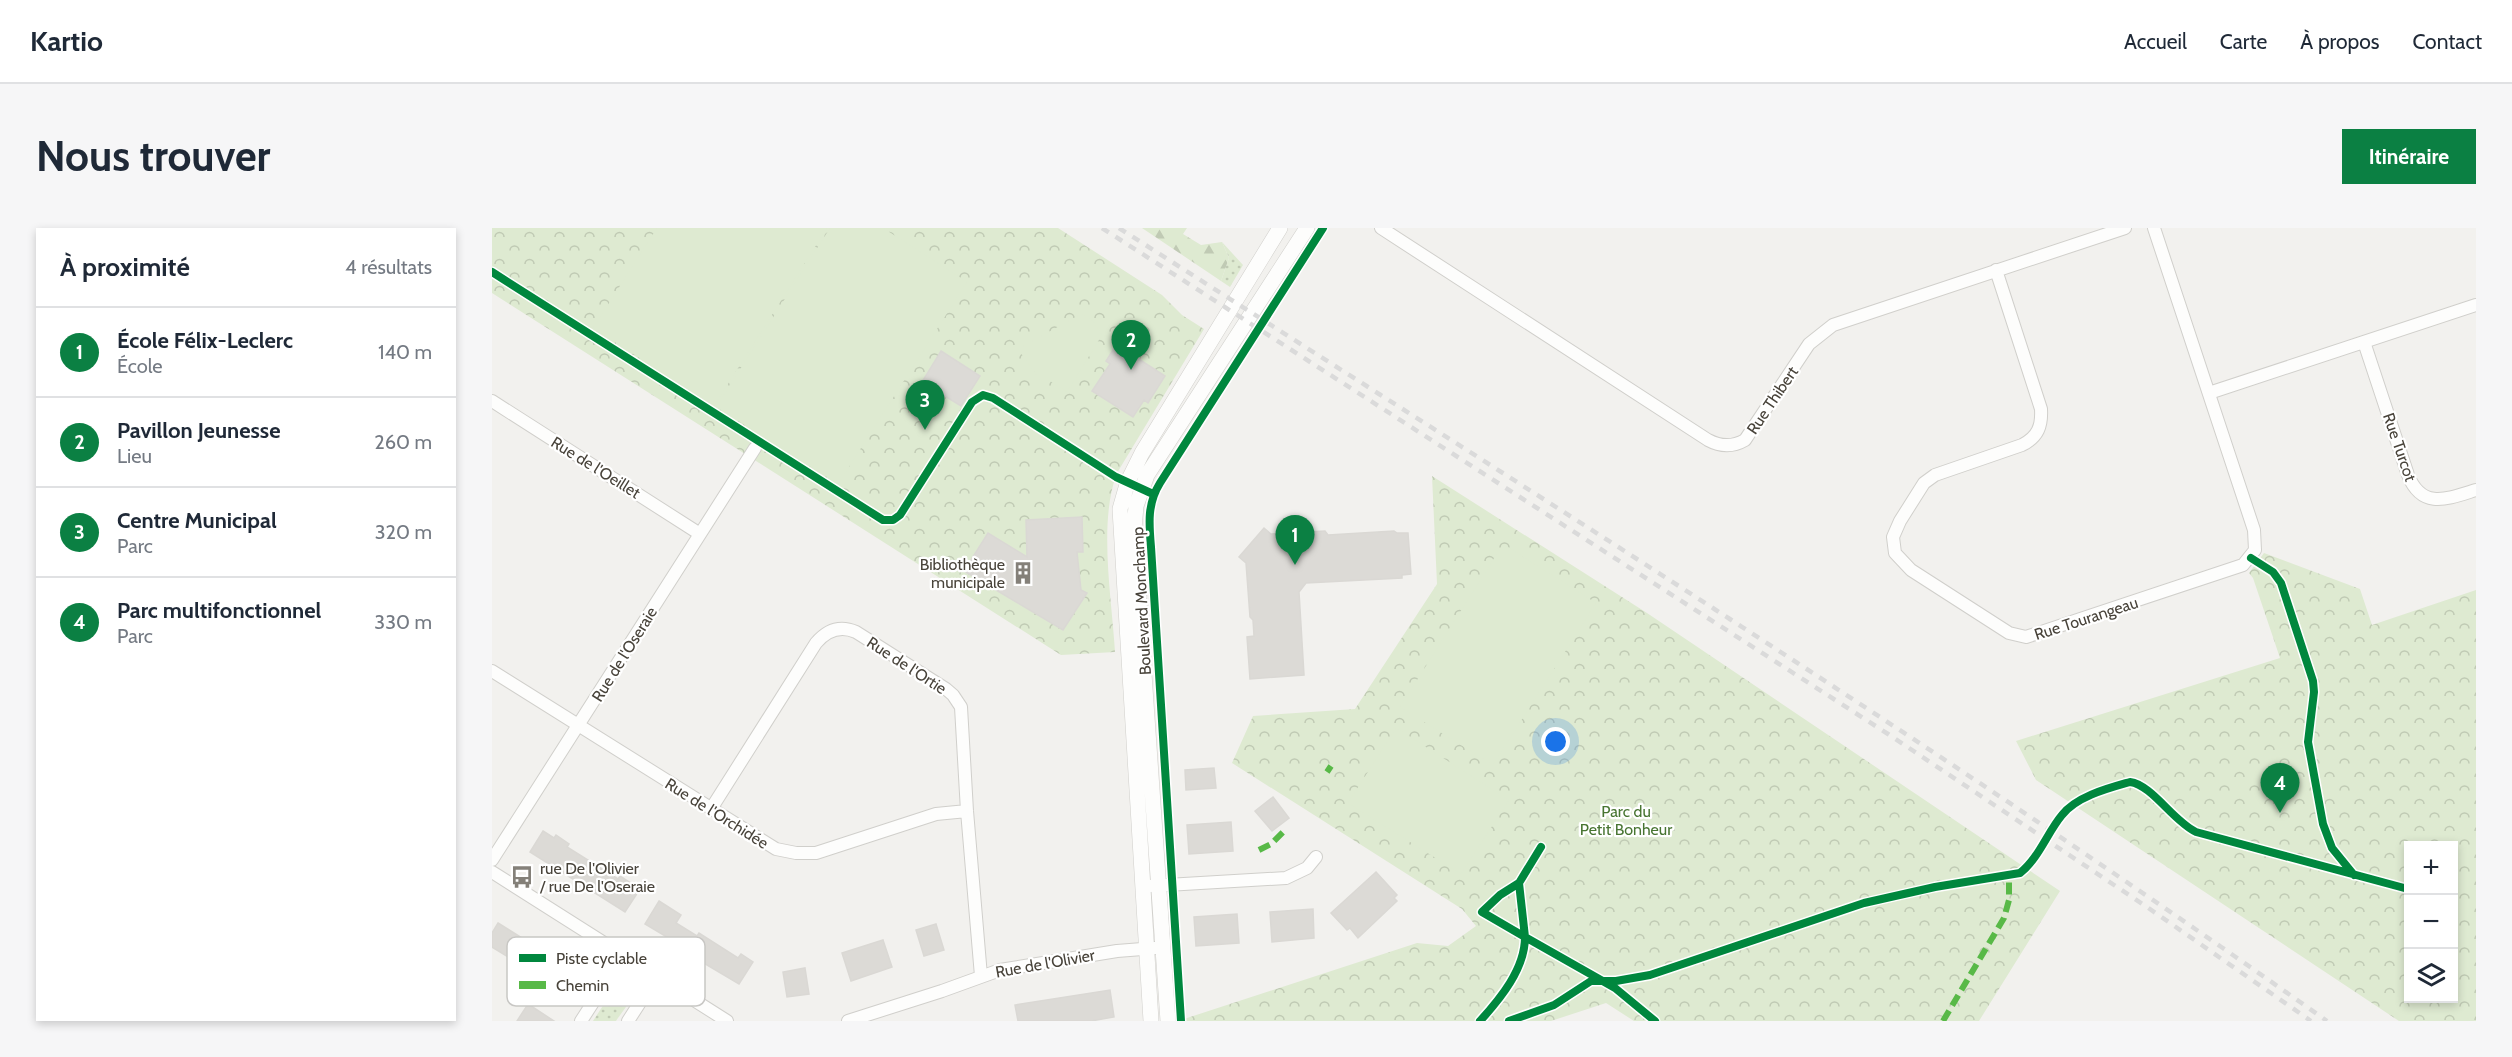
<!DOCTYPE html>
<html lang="fr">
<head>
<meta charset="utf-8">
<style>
  :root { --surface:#fff; --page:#f6f6f7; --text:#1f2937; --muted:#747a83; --line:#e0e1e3; --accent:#0b8043 }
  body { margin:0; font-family:Cabin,sans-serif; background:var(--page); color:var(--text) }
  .controls { position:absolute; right:18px; bottom:18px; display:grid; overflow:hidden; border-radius:0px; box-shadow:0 3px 9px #0003 }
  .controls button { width:54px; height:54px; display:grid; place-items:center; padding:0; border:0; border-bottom:2px solid var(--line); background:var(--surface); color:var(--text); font:30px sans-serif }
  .you { position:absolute; left:1064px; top:514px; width:21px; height:21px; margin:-15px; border:4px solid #fff; border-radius:50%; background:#1a73e8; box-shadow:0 0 0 9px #1a73e833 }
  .badge { display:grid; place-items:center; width:39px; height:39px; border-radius:50%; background:var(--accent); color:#fff; font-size:20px; font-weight:700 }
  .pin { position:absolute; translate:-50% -50px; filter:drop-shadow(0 2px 3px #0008) }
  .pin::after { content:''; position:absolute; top:32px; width:21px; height:18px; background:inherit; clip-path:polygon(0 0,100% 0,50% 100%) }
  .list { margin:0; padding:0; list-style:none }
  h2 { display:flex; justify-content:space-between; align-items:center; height:78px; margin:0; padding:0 24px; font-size:26px }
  h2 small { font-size:20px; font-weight:400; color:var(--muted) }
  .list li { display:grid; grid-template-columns:39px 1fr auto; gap:18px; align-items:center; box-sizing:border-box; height:90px; padding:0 24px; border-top:2px solid var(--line) }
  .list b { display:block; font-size:22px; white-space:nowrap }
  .list p { margin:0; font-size:20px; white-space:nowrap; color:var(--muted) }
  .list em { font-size:20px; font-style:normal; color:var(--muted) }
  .icon { flex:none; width:33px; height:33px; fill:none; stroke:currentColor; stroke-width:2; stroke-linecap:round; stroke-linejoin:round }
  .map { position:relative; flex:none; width:1984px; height:793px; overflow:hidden; border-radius:0px }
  header { display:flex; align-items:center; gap:36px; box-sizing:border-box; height:84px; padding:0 30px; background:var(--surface); border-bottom:2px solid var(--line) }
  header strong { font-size:28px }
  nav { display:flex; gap:33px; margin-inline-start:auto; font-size:21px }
  .intro { display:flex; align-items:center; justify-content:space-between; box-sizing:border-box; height:144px; padding:0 36px }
  h1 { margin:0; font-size:42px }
  .button { padding:15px 27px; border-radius:0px; background:var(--accent); color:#fff; font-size:21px; font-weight:700 }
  main { display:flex; gap:36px; padding:0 36px }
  aside { flex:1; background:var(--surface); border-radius:0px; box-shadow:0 3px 9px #0003 }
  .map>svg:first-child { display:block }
</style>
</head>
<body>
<header>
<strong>Kartio</strong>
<nav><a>Accueil</a><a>Carte</a><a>À propos</a><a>Contact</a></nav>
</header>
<div class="intro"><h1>Nous trouver</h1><a class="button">Itinéraire</a></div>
<main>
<aside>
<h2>À proximité<small>4 résultats</small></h2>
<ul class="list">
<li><span class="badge">1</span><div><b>École Félix-Leclerc</b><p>École</p></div><em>140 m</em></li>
<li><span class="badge">2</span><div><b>Pavillon Jeunesse</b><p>Lieu</p></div><em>260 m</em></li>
<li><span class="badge">3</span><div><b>Centre Municipal</b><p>Parc</p></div><em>320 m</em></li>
<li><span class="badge">4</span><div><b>Parc multifonctionnel</b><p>Parc</p></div><em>330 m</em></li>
</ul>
</aside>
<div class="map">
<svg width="1984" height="793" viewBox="0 0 1984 793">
  <defs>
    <pattern id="grass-dots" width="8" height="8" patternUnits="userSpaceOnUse" patternTransform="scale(1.5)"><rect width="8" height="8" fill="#deead1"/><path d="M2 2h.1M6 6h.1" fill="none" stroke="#c0cab4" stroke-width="1.8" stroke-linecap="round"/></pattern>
    <pattern id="forest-firs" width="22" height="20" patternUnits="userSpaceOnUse" patternTransform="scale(1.5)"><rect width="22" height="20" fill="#deead1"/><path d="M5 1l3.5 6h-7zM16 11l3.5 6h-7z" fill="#c0cab4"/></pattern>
    <pattern id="park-crowns" width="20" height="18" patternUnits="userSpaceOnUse" patternTransform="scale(1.5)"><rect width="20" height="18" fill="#deead1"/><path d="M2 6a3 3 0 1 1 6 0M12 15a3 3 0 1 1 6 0" fill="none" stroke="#c0cab4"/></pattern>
  </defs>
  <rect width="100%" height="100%" fill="#f2f1ee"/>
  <path fill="url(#grass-dots)" d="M730 14 751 37 738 59 729 53 737 30Z
    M129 752 139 754C147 766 131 782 124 793H101L125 756Z"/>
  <path fill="url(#forest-firs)" d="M650 0H695L691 6 709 17 730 14 737 30 729 53Z"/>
  <path fill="url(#park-crowns)" fill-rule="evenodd" d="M0 0H566L670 67 690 87 712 101 625 245C606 294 620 371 623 424L569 427 0 65Z
    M940 248 1155 385 1568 663 1487 793H1142L1114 775 1059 793H693L692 791 925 715 956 718 984 698 970 681 740 535 761 488 863 481 945 356Z
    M1772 325 1868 361 1880 397 1984 362V793H1907L1544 552 1524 513 1788 430 1761 350 1757 345ZM1916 618H1962V770H1916Z"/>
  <path fill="#deead1" d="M165 0H335L222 178 101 100Z
    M338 0H391L475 54 346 256 224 179Z
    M589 86 601 93 610 107 575 164 558 153 548 152 526 121Z
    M1011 316 1104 375 1001 537 908 479Z
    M904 500 1017 572 969 646 856 575Z"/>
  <path fill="#dcdad6" stroke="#dad8d4" stroke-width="1.5" d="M633 103 651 114 642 128 673 148 656 175 652 172 641 189 600 163 618 136 614 133Z
    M449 123 488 148 469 178 430 154Z
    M590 289 591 324H585L589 362 595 365 571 402 472 343 496 305 535 329 534 292Z
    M772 300 779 306 833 303 836 307 902 303 905 305H916L919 346 910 347V350L814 355 807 364 812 447 758 451 755 409 762 408 761 392 758 389 754 335 747 329Z
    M722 540 724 560 694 562 693 542Z
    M781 569 797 590 780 603 763 583Z
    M739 594 741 623 697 626 695 597Z
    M51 603 62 610 64 607 77 616 75 619 126 651 128 648 148 661 133 684 38 624Z
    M884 644 905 667 902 670 905 673 866 710 858 700 855 702 839 685Z
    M167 673 189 687 184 695 205 708 207 705 246 730 249 726 261 734 247 756 188 721 190 718 153 696Z
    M821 681 822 710 780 714 778 684Z
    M745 686 747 715 704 718 702 689Z
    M6 695 38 715 26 735 0 719V705Z
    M444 696 452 722 432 728 424 702Z
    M391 712 400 739 359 753 350 725Z
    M313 740 317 766 295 769 291 744Z
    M618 762 622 789 599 793H526L523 777Z
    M36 776 62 793H25Z"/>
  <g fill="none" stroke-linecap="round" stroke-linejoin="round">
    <g stroke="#d0cfcb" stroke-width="14">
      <path id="minor" d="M889 0 1216 212C1229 219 1241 219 1253 212L1317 116 1341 97 1633 0
        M1504 42 1549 181C1550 198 1546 209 1530 217L1443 247 1432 255 1408 293 1401 309 1403 325 1419 342 1517 405 1534 409 1751 337 1763 322 1762 302 1662 0
        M1872 114 1916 247C1930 282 1955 271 1984 262
        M1717 165 1984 77
        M0 173 208 306
        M0 443 284 621 304 625H324L444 586 475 583
        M219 581 324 415C335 402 348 397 364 404L454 461 461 467 469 479 475 583 489 748
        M0 632 263 220
        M0 644 235 793
        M658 658 794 650 815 640 824 629
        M89 793 131 728
        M136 793 165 748
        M356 793 450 763 508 742 625 723 663 720"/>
    </g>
    <g stroke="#d0cfcb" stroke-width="16">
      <path id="tertiary" d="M659 793 628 281 636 253 650 225 788 0
        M676 793 642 301 644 278 655 247 815 0"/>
    </g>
    <use href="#minor" stroke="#fdfdfc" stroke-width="12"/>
    <use href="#tertiary" stroke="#fdfdfc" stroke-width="15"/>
    <path stroke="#dadada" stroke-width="4.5" stroke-dasharray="8 8" stroke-linecap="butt" d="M610 0 1396 506 1655 679 1819 793
      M627 0C1033 260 1442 515 1835 793"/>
    <path stroke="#58b947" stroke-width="6" stroke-dasharray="12 6" stroke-linecap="butt" d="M835 544 839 538
      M767 622 779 616 793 602
      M1451 793 1512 690 1517 672V648"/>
    <g stroke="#fff" stroke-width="11">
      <path id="cycleway" d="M0 44 391 292H401L408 287 480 174 491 167 501 170 624 249 661 266
        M1759 330 1781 344 1789 355 1821 453 1822 464 1816 514 1831 596 1840 620 1862 647
        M1049 619 1027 655 1033 709 1123 760 1163 793
        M689 793 659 319C657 296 655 276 668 255L831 0
        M988 793C1008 771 1033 741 1033 709L990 684 1008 667 1027 655
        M1017 793 1062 777 1099 753H1124L1158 747 1372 675 1443 659 1528 645C1547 630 1555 605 1570 587 1585 568 1617 560 1638 554 1660 557 1681 593 1704 604L1916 661"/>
    </g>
    <use href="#cycleway" stroke="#00873e" stroke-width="8"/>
  </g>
  <defs>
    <g id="building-bare" transform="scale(1.8)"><path d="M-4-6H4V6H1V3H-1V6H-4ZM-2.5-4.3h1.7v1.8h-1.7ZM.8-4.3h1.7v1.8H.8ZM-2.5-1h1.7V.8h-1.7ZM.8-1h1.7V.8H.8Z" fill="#848079" stroke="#fff" stroke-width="2.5" paint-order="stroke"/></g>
    <g id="bus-bare" transform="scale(1.8)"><path d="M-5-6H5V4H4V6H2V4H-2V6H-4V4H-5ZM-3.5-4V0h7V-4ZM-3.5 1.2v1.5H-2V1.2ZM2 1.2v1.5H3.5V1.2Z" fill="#848079" stroke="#fff" stroke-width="2.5" paint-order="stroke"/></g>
  </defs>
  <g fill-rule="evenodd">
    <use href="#building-bare" x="531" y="345"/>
    <use href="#bus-bare" x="30" y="649"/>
  </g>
  <g text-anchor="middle" stroke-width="4.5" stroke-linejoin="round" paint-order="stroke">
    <g font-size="16" fill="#48433a" stroke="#fff">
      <text transform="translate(1280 172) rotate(-56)" y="6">Rue Thibert</text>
      <text transform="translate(1908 219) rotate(71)" y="6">Rue Turcot</text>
      <text transform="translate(104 239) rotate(32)" y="6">Rue de l'Oeillet</text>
      <text transform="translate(649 373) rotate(-93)" y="6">Boulevard Monchamp</text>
      <text transform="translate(1594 390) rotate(-18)" y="6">Rue Tourangeau</text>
      <text transform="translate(132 426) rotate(-58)" y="6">Rue de l'Oseraie</text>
      <text transform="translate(415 437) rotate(33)" y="6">Rue de l'Ortie</text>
      <text transform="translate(225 585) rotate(32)" y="6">Rue de l'Orchidée</text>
      <text transform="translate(553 735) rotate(-10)" y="6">Rue de l'Olivier</text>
    </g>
    <g font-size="16" fill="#48433a" stroke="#fff" text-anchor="end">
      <text x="513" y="342">Bibliothèque<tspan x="513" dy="18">municipale</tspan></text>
      <text x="48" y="646" text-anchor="start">rue De l'Olivier<tspan x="48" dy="18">/ rue De l'Oseraie</tspan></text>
    </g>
    <g font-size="16" fill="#487532" stroke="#fff">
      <text x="1134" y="589">Parc du<tspan x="1134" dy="18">Petit Bonheur</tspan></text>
    </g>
  </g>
  <rect x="15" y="709" width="198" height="69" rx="9" fill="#fff" stroke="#c8c7c4" stroke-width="1.5"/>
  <rect x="27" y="726" width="27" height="8" fill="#00873e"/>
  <rect x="27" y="753" width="27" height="8" fill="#58b947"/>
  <g font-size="16" fill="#48433a">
    <text x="64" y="736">Piste cyclable</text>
    <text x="64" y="763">Chemin</text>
  </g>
</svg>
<div class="controls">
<button>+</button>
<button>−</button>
<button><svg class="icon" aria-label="layers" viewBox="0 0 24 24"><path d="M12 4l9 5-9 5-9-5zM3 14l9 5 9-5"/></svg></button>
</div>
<div class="you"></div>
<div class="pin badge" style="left:803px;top:337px">1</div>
<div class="pin badge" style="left:639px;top:142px">2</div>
<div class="pin badge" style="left:433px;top:202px">3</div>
<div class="pin badge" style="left:1788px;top:585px">4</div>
</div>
</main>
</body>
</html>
